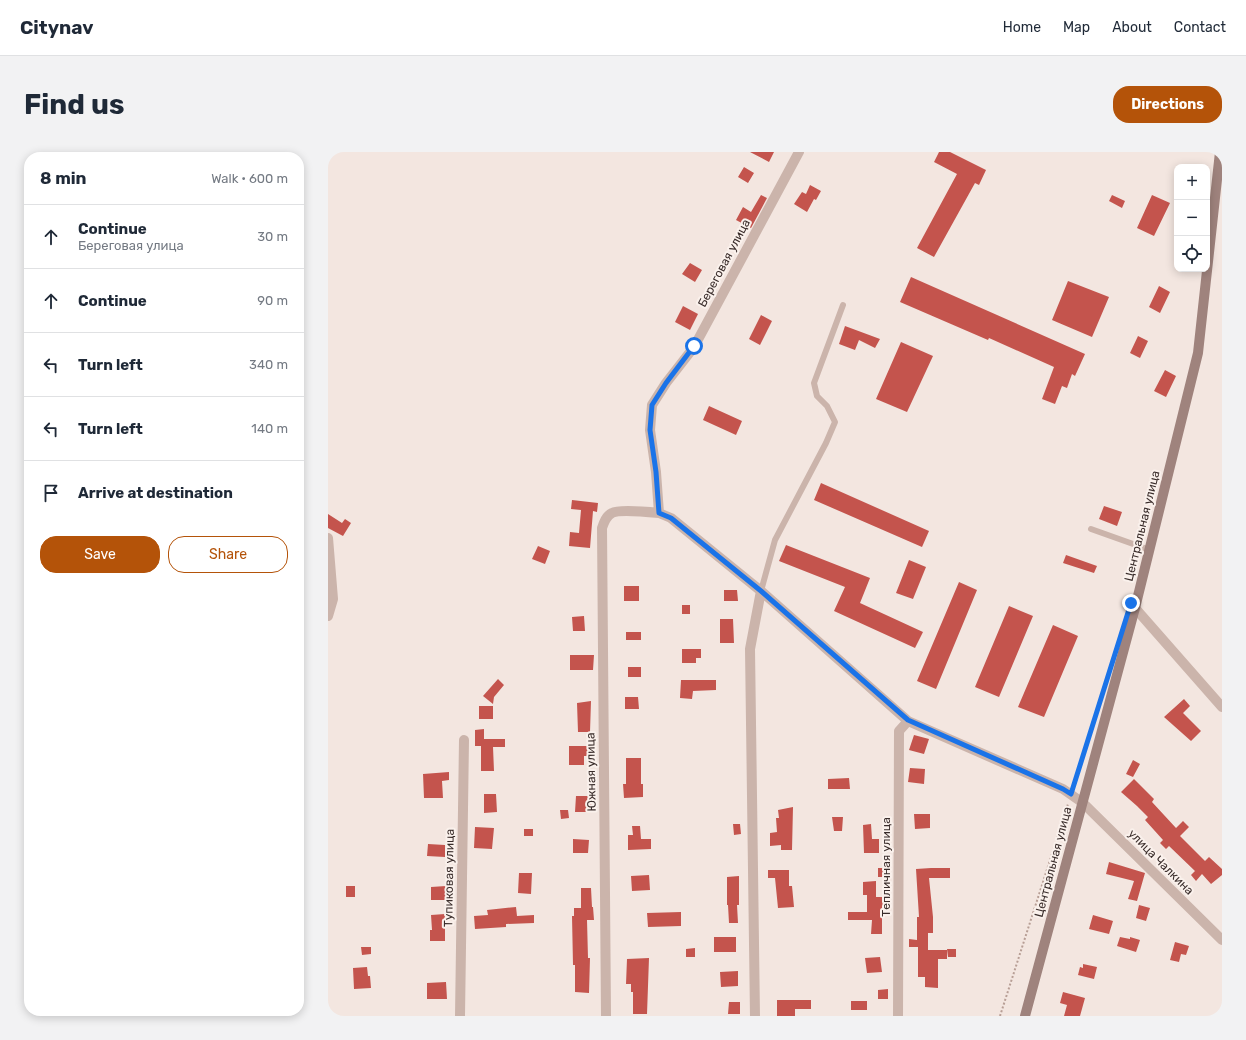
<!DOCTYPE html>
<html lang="en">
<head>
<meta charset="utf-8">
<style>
  :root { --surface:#fff; --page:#f2f2f3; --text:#1f2937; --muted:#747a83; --line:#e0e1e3; --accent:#b45309 }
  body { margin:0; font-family:Rubik,sans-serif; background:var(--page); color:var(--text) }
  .controls { position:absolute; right:12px; top:12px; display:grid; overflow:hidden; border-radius:8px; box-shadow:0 2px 10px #0003 }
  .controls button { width:36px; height:36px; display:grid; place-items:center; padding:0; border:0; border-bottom:1px solid var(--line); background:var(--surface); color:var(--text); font:20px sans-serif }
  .stop { position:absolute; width:12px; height:12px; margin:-9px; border:3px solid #1a73e8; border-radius:50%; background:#fff }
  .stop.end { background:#1a73e8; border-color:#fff; box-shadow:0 1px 4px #0008 }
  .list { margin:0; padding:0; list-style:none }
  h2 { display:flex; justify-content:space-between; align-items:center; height:52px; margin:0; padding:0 16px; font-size:17px }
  h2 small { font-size:13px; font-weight:400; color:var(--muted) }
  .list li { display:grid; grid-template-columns:26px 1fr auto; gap:12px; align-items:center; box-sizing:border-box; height:64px; padding:0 16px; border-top:1px solid var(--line) }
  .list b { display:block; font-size:15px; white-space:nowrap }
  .list p { margin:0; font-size:13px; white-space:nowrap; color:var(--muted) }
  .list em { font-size:13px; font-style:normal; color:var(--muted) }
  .actions { display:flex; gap:8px; padding:12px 16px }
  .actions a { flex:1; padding:9px 0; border:1px solid var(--accent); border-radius:16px; text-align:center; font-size:14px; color:var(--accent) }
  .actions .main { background:var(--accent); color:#fff }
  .icon { flex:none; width:22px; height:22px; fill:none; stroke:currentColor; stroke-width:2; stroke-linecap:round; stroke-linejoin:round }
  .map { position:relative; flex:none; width:894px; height:864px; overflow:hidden; border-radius:16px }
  header { display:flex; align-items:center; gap:24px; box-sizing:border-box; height:56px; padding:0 20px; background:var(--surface); border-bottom:1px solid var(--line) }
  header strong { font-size:19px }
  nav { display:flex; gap:22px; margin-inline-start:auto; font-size:14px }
  .intro { display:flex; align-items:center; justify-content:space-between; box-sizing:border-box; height:96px; padding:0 24px }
  h1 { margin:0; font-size:28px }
  .button { padding:10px 18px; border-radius:16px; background:var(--accent); color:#fff; font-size:14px; font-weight:700 }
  main { display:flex; gap:24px; padding:0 24px }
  aside { flex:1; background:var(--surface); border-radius:16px; box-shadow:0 2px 10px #0003 }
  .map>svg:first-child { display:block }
</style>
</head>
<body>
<header>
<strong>Citynav</strong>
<nav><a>Home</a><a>Map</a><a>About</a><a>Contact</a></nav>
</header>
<div class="intro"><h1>Find us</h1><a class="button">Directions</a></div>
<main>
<aside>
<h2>8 min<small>Walk · 600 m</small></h2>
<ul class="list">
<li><svg class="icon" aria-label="ahead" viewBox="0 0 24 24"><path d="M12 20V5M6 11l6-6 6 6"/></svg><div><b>Continue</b><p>Береговая улица</p></div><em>30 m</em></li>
<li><svg class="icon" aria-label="ahead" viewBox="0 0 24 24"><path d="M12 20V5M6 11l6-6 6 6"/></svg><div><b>Continue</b></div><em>90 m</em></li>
<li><svg class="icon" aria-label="left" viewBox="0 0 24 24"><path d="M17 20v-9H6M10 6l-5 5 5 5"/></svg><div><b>Turn left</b></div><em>340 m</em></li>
<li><svg class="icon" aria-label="left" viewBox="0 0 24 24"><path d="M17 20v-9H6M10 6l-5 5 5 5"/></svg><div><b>Turn left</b></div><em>140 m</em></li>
<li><svg class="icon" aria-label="arrive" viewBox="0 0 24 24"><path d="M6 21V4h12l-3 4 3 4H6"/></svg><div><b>Arrive at destination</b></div></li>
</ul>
<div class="actions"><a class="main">Save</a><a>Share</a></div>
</aside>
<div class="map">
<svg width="894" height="864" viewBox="0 0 894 864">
  <rect width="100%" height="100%" fill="#f3e6e0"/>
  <path fill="#c4544d" d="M422 0H446L441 10Z
    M611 0H622L658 18 651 33 647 31 606 105 589 96 629 22 606 10Z
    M416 15 426 21 420 31 410 25Z
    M482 33 493 39 488 48 486 47 479 60 466 52 474 40 478 42Z
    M433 43 439 46 423 76 408 68 415 55 423 60Z
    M784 43 797 49 794 56 781 49Z
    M824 43 842 51 826 84 809 76Z
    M362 111 374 118 367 130 354 122Z
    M583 125 757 202 747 224 744 222 739 236 734 234 727 252 714 247 726 215 661 186 660 188 572 150Z
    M740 129 781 145 764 185 724 168Z
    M831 134 842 140 832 161 821 155Z
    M355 154 370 162 362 178 347 170Z
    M433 163 444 169 432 193 421 187Z
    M517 174 552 187 547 196 531 188 527 198 511 192Z
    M810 184 820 189 812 206 802 201Z
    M573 190 605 204 579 260 548 247Z
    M837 218 848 224 838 245 826 239Z
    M381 254 414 269 408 283 375 268Z
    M493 331 601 379 594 395 486 348Z
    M244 348 270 351 269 360 265 359 262 396 241 394 242 380 251 381 253 358 243 357Z
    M776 354 794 360 789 374 771 367Z
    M0 362 14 371 17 367 23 371 15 384 0 376Z
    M458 393 542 426 532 451 595 480 587 496 506 459 517 435 451 409Z
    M210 394 222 399 217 412 204 407Z
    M738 403 769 414 766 421 735 411Z
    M581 408 598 415 585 447 568 441Z
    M631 430 649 438 608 537 589 529Z
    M296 434H311V449H296Z
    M396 438H409L410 449H396Z
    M354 453H362V462H354Z
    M681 454 705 464 671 545 647 535Z
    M256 464 257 479H245L244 465Z
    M392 467H405L406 491H392Z
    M725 473 750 484 716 565 690 555Z
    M298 480H313V488H298Z
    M354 497H373V506H368V511H354Z
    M242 503H266L265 518H242Z
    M300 515H313V525H300Z
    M170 527 176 533 166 545 165 552 155 544Z
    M353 528H388V538L365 539 364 547 352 546Z
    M297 545H310L311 557H297Z
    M856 547 862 554 855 561 873 579 863 589 836 565Z
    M263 549 262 580H250L249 551Z
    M151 554H165V567H151Z
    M156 577V587H177V595H165L166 619H153V594H147V578Z
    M586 583 601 587 596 602 581 598Z
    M241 594H261V604H256V613H241Z
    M298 606H313V632H315V645L296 646 295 632H298Z
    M805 608 812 612 805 625 798 622Z
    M582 616 597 617 596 632 580 630Z
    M121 620V628L114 629 115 646H96L95 622Z
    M521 626 522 637H500V627Z
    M806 627 826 647 824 650 848 676 855 669 861 675 852 684 877 709 881 705 894 717V723L883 732 874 722 868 729 863 723 867 719 841 694 838 697 832 691 835 688 817 668 820 665 809 654 793 640Z
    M156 642H168L169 660 156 661Z
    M248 644H264L263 660H247Z
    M465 655 464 698H453V693L442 694V681L449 680 448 666H451L450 658Z
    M232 658H240L241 666 233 667Z
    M586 662H602V676L587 677Z
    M504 665H515L514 679H506Z
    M405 672H412L413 682 406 683Z
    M543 672 544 687H551V701H536L535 673Z
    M304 674H312L313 687H323V697L300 698V683H305Z
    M147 675 166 676 164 697 146 696Z
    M196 677H205V684H196Z
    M245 687 261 688 260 701H245Z
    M100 692 117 693V705L99 704Z
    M781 710 817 721 809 749 800 747 806 729 778 722Z
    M550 716H559L558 725H550Z
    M603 716H622V726H601L605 765V781H600V798H619V807H610V836L597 835V825H590V795H581V787L589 788V765H591L588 717Z
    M440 718H461V734H464L466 755 450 756 447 726H440Z
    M191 721H204L203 742 190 741Z
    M321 723 322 738 304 739 303 724Z
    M411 724V753H409L410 771H401L400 753H399V725Z
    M548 729V745H560V754H554V782H543L544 768H520V760H539V743H535V730Z
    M18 734H27V745H18Z
    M118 734V748H103V735Z
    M253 736H263L264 755H265L266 768H259L260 806H262L261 841 247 840V813H245L244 764H246V756H253Z
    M811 753 822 756 818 769 808 766Z
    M188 755 189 764 206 763V771L178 772V775L147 777 146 764 160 763 159 758Z
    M353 760V774L320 775 319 761Z
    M117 762V789H102V778H104L103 763Z
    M765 763 785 769 781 782 761 777Z
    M386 785H408V800H386Z
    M792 785 802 787V785L812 788 808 800 789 794Z
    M847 790 861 794 858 803 853 802 851 810 842 808Z
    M33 795H43V802L34 803Z
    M367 796V805H358V797Z
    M619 797H628V805H620Z
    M552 805 554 820 539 821 537 806Z
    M321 806 319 862H305V840H303V832H298L299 807Z
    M755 812 769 815 766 827 750 823 752 815 755 816Z
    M39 815 40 824H42L43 836 26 837 25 816Z
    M410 819V834L393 835 392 820Z
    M118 830 119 847H99V831Z
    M560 837V847H550V838Z
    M735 840 757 846 752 864H736L739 853 732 851Z
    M449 848H483V857H467V864H449Z
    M523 849H539V858H523Z
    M401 850H412V862H400Z"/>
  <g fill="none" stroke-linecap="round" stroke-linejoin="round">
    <path stroke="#b79e95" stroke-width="2" stroke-dasharray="2 2" stroke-linecap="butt" d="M746 632 763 579
      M672 864 740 652"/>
    <path stroke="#cbb4ab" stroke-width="6" d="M763 377 822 398
      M433 439 447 388 498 291 507 270 499 254 489 244 486 231 515 153"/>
    <path stroke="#cbb4ab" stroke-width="10" d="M331 361 343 366 433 439 580 569 735 637 755 651 894 788
      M0 386 5 447 0 464
      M807 456 894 555
      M132 864 136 588
      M278 864 274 376C276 370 278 364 284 361 291 357 321 360 331 361L328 320 322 278 324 253 338 231 366 195 471 0
      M427 864 422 497 433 439
      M570 864 571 579 580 569"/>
    <path stroke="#9f837d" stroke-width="10" d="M697 864 807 456 870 201 892 0"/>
  </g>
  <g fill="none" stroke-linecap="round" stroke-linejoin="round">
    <path stroke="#1a73e8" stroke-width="5" d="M366 194 338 231 324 253 322 278 328 320 331 361 343 366 433 439 580 568 735 637 743 642 803 451"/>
  </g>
  <g text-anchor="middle" stroke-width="4" stroke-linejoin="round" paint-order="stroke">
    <g font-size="12" fill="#392c2a" stroke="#faf1ec">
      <text transform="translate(396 111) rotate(-62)" y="4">Береговая улица</text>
      <text transform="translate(814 374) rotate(-76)" y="4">Центральная улица</text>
      <text transform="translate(263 620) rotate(-91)" y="4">Южная улица</text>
      <text transform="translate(725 710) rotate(-75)" y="4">Центральная улица</text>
      <text transform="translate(833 710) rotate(45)" y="4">улица Чалкина</text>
      <text transform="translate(558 715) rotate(-90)" y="4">Тепличная улица</text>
      <text transform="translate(121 726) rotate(-89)" y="4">Тупиковая улица</text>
    </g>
  </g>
</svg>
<div class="controls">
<button>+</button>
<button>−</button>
<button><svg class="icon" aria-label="locate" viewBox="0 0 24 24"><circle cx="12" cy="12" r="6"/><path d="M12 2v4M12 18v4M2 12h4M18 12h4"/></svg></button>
</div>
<div class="stop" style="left:366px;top:194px"></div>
<div class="stop end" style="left:803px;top:451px"></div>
</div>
</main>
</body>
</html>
